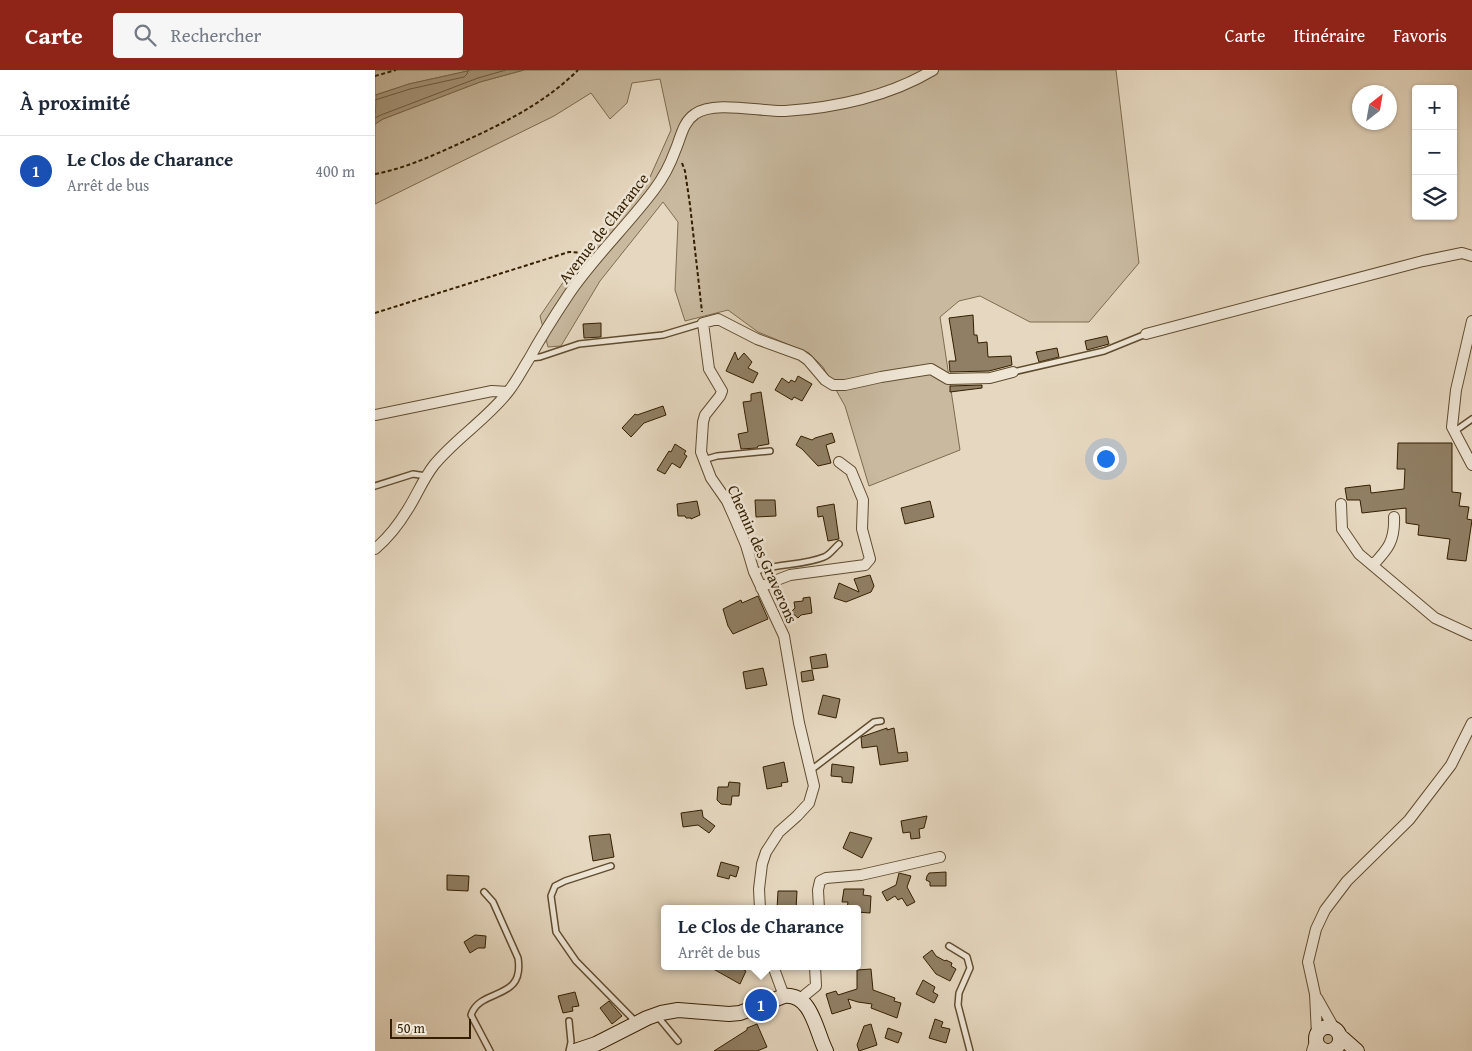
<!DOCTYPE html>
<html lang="fr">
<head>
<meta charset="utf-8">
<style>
  :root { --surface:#fff; --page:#f6f6f7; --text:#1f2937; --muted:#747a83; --line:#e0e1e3; --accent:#8f2418 }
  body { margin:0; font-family:"Gentium Book Plus",serif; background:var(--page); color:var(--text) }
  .controls { position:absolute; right:15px; top:15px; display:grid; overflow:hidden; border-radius:5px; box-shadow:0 1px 4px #0004 }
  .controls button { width:45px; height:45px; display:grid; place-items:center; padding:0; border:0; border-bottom:1px solid var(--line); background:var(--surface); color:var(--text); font:25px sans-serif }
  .compass { position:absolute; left:977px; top:15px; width:45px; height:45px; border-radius:50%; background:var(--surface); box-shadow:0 1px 4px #0004; rotate:31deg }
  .scale { position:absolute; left:15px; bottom:12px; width:81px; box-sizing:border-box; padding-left:5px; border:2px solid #331f00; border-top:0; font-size:14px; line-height:18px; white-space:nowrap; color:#331f00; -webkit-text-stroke:4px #efe6d6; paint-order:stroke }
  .you { position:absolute; left:730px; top:388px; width:18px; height:18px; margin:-12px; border:4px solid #fff; border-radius:50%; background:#1a73e8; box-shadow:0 0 0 8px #1a73e833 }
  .badge { display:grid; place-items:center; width:32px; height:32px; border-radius:50%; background:var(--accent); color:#fff; font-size:16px; font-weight:700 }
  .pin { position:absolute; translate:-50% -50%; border:2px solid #fff; box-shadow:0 1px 5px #0006 }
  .popup { position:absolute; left:286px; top:835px; width:200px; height:65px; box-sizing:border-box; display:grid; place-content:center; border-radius:5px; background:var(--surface); filter:drop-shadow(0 1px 4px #0005); font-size:16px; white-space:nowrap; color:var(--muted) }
  .popup b { font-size:19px; color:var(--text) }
  .popup::after { content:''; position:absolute; left:50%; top:100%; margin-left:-10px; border:10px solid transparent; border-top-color:var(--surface) }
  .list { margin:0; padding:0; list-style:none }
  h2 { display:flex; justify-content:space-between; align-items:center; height:65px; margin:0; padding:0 20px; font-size:21px }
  h2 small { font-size:16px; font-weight:400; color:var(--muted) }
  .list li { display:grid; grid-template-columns:32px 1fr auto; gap:15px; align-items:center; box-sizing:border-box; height:70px; padding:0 20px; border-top:1px solid var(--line) }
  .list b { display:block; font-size:19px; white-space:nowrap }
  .list p { margin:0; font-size:16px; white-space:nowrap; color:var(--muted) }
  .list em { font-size:16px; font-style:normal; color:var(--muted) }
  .icon { flex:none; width:28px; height:28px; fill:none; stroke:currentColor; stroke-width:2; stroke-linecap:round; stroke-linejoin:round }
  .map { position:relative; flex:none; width:1097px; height:981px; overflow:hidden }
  header { display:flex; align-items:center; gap:30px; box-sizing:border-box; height:70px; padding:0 25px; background:var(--accent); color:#fff }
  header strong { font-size:24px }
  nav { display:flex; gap:28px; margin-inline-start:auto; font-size:18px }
  .search { width:350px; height:45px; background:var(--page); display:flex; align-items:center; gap:12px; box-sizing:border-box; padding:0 18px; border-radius:5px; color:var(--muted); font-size:19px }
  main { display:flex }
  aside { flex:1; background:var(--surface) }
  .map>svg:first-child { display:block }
</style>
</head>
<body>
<header>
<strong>Carte</strong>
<div class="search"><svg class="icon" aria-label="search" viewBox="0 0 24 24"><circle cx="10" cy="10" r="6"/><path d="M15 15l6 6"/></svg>Rechercher</div>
<nav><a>Carte</a><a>Itinéraire</a><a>Favoris</a></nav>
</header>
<main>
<aside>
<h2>À proximité<small></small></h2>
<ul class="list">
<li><span class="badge" style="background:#1a4fb4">1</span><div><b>Le Clos de Charance</b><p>Arrêt de bus</p></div><em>400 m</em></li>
</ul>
</aside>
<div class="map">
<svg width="1097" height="981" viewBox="0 0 1097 981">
  <rect width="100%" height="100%" fill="#e6d8c0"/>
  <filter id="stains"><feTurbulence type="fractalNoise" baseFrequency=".004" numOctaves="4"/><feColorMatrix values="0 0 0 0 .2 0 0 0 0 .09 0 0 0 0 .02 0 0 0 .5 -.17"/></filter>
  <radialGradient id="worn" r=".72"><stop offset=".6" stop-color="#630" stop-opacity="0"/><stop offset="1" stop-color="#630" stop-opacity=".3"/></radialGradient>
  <path fill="#c8b99f" stroke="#7e6c50" d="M0 0H97L34 14 0 25Z
    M149 0H741L764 193 714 252H655L605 226 584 231 565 247 585 380 494 416 470 336 448 297 434 283 383 262 353 240 310 251 300 220 303 152 288 132 225 211 186 276 173 277 165 246 213 176 275 107 296 60 285 9 257 13 252 33 235 49 216 23 179 46 0 134V54L8 49 105 12Z
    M946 969a7 7 0 1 1 14 0a7 7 0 1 1-14 0Z"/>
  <path fill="#a9997f" stroke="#7a684c" d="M97 0H149L105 12 8 49 0 54 1 25 34 14Z"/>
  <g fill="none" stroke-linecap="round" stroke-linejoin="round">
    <path stroke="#6e5c40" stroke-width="1" d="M0 30 35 19 89 7 92 4 93 0
      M0 48 6 45 103 8 131 0"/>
  </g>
  <path fill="#907f64" stroke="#331f00" d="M598 245 599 265H602L603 273 612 272 613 287 636 286 637 295 614 301 575 302 574 291H581L574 248Z
    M226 253V267L209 268 208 254Z
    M732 266 734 274 712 280 710 271Z
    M682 278 684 287 664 292 661 282Z
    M360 282 363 290 369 283 377 292 373 298 383 303 378 313 351 301Z
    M423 306 437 314 427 331 419 327 417 330 400 320 407 308 414 313 416 310 420 312Z
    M607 315V318L575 322V316Z
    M386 322 394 374 383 376 382 378 366 379 363 364 373 362 368 332 376 331V324Z
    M288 336 291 345 269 353 256 367 247 358 260 344 262 345Z
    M457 363 460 372 451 375 456 393 443 396 427 379 421 375 426 366 437 370 440 368Z
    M1023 373H1077V422L1086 423 1084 436 1094 437 1092 449 1097 450 1091 491 1072 489 1075 469 1043 465 1044 455 1031 453V438L987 443 985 430H972L970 418 995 415 996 423 1029 419 1030 399H1022Z
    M300 374 311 381 309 384 312 386 305 398 297 393 290 404 282 400 294 381 296 382Z
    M380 430H400L401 446 381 447Z
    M322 431 325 445 316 449V448H311L310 446H303L302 434Z
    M555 431 559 447 530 454 526 438Z
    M459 434 464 469 453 471 448 446 443 447 442 437Z
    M495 505 499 516 496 522 471 532 459 528 464 513 484 522 479 509Z
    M383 526 393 549 358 564 353 556 348 539 366 530 367 533Z
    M435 527 437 543 426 545 423 548 416 542 420 538 419 532 428 531V528Z
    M451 584 453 597 437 599 435 587Z
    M388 598 392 615 371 619 368 602Z
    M437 600 439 610 427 612 426 602Z
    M448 625 465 629 461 648 443 644Z
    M512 658V660L519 658 523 683 532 682 533 691 505 695 502 676 487 678 486 667Z
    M409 692 413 712 406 713 407 716 392 719 388 697Z
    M457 694 479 697 477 713 467 712V707L456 706Z
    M354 712 365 713 364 726H357L356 735 346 734 342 730 343 717H353Z
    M327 740 328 747 340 756 334 763 323 755 308 757 306 743Z
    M552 746 549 758 544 759 545 768 536 769 535 762 528 763 526 751Z
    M475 762 497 768 487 788 468 778Z
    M235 764 239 787 218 791 214 766Z
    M346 792 364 797 361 807 355 805 354 809 342 806Z
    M571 802V816H555V812L551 810 552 806 554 803Z
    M524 803 536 806 532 817 540 832 532 836 527 828 523 830 520 826 512 831 507 822 521 815Z
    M72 805 94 806 93 821 72 820Z
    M469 819H489L488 825 496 826 495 843 482 842V839H472L473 832H467Z
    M403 821H422L421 839H402Z
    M100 865 111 866 110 878H103L95 883 89 872Z
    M557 880 561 886 570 891 571 890 577 893 576 896 581 899 575 911 561 904 548 887Z
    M333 896H362L371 901 365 914Z
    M496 899 498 920 520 928 519 931 526 933 522 948 496 938 497 934 483 932 473 929 476 938 457 944 451 924 461 921 463 925 482 919V900Z
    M548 910 560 917 558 922 563 925 559 933 541 924Z
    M200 922 204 936 197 937 198 941 188 943 183 926Z
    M234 931 247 946 237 954 225 938Z
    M560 949 568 952 566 957 575 959 571 973 554 968Z
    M382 954 392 977 382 981H339L372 960V958Z
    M496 954 502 975 484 981 482 975 489 956Z
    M513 958 527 963 523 973 510 968Z"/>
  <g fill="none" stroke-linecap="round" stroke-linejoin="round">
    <g stroke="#604d30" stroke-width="8">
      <path id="lane" d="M155 288 165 287 204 274 288 265 328 253
        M638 302 729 281 771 264
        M1080 361 1097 349
        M328 390 342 386 395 381
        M0 416 38 404 51 406
        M379 502C401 493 427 496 449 487 455 485 459 478 464 474
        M436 700 499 652 506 651
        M236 796 190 811 180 816 176 826 181 862 201 891 261 952
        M109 822 118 832 143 888C150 932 105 917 96 945L115 981
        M574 876 592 887 595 898 584 923 583 935 595 981
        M283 947 303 971
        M194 951 196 972 194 981"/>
    </g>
    <g stroke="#604d30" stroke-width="12">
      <path id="street" d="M1097 251 1081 320 1077 357 1097 395
        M771 264 1048 191 1087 183 1097 186
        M0 345 117 321 133 322
        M966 434 967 459 984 484 1060 548 1097 565
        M0 479C13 468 24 454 33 439 42 425 48 409 59 395 81 368 111 350 133 322 141 312 147 300 154 289 166 267 180 245 194 224 219 187 252 156 279 120 288 108 295 95 300 81 306 68 307 53 320 44 339 30 386 42 410 41 460 38 515 26 558 0
        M998 495C1013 479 1020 471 1019 447
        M386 518 394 513 415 505 490 495 495 489 487 459 488 430 476 401 464 392
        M385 839 384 819 387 794 391 782 404 762 422 746 434 733 439 716 424 653 409 566 379 502 371 475 360 449 352 431 336 408 326 382 328 352 330 345 345 326 347 321 334 299 328 253 343 249 382 269 426 285 433 290 450 310 458 315H470L506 307 556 299 573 309 615 308 638 302
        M444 839 443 820 445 811 451 808 486 805 565 787
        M398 896 409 926
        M942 928 959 958
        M425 929 441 916 440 896
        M942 964 940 924 933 892 941 859 950 840 972 811 1034 750 1076 695 1097 653
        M937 981 941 968"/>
    </g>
    <g stroke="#331f00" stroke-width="16">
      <path id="secondary" d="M941 969a12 12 0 1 1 24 0a12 12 0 1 1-24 0Z
        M965 966 982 981
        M200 981 221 974 272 948 286 943 303 940 354 944 365 943 409 926C437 923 441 962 451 981"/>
    </g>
    <path stroke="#331f00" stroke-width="2" stroke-dasharray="4 2.5" stroke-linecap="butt" d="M0 6 21 0
      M307 93 310 101 315 135 327 242
      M0 104C32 98 61 84 90 71 131 52 171 32 203 0
      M0 243 194 182 212 183"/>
    <use href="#lane" stroke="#efe6d6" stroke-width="5"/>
    <use href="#street" stroke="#efe6d6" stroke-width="10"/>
    <use href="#secondary" stroke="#efe6d6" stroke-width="14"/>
  </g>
  <g text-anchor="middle" stroke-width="5" stroke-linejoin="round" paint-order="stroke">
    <g font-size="16" fill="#331f00" stroke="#efe6d6">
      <text transform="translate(228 158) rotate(-52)" y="6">Avenue de Charance</text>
      <text transform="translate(388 484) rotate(66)" y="6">Chemin des Graverons</text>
    </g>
  </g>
  <rect width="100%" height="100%" filter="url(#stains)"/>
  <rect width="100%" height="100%" fill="url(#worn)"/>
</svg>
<div class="controls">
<button>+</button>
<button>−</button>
<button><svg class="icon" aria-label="layers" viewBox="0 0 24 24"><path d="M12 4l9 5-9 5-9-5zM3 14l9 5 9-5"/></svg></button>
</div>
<svg class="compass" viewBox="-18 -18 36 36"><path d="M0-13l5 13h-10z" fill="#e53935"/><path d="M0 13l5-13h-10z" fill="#747a83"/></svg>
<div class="scale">50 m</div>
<div class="you"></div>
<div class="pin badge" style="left:386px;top:935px;background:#1a4fb4">1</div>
<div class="popup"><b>Le Clos de Charance</b>Arrêt de bus</div>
</div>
</main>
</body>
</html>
